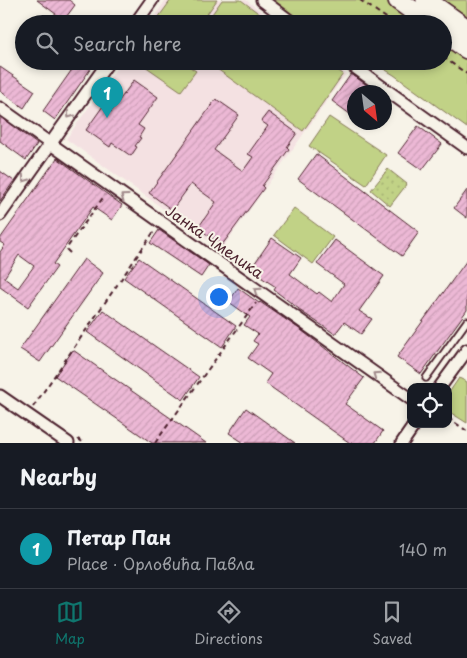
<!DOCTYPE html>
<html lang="en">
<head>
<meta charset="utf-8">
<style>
  :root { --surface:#171b24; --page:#242831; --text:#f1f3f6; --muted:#9ea1a6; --line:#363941; --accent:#0f766e }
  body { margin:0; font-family:"Playpen Sans",sans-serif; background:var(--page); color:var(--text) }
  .controls { position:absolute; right:15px; bottom:15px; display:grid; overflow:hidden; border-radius:10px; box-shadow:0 2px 8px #0003 }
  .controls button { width:45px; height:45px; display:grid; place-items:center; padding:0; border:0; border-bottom:1px solid var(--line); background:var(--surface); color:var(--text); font:25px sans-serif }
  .compass { position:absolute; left:347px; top:85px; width:45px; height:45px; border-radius:50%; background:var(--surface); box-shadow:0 2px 8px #0003; rotate:151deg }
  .you { position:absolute; left:218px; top:296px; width:18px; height:18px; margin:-12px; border:4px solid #fff; border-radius:50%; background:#1a73e8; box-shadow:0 0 0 8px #1a73e833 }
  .badge { display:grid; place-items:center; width:32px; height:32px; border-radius:50%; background:var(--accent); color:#fff; font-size:16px; font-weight:700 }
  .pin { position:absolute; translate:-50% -41px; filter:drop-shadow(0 1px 2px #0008) }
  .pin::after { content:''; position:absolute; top:26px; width:18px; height:15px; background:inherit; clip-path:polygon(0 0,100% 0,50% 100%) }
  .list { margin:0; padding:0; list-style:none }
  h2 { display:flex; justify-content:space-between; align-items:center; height:65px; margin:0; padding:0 20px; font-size:21px }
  h2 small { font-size:16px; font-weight:400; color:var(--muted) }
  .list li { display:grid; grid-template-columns:32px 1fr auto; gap:15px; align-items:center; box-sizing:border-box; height:80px; padding:0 20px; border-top:1px solid var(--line) }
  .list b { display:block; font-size:19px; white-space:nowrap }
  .list p { margin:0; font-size:16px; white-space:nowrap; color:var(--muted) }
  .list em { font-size:16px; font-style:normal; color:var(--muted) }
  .icon { flex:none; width:28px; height:28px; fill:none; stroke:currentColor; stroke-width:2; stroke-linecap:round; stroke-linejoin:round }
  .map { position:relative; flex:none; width:467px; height:443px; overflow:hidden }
  .search { position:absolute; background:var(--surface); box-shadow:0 2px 8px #0003; left:15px; right:15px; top:15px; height:55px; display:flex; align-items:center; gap:12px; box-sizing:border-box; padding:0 18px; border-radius:28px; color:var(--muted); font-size:19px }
  .sheet { height:145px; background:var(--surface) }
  nav { display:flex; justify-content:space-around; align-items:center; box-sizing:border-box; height:70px; border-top:1px solid var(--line); background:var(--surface); font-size:14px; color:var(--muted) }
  nav a { display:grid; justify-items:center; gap:2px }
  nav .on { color:var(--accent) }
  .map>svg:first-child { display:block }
</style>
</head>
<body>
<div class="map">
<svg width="467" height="443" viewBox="0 0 467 443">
  <defs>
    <pattern id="park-dots" width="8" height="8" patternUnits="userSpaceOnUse" patternTransform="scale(1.25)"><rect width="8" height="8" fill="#c1d286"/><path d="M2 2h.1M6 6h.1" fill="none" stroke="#a7b474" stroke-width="1.8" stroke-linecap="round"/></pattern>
    <pattern id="building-hatch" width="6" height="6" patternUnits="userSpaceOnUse" patternTransform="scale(1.25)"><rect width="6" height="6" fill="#ecb8d5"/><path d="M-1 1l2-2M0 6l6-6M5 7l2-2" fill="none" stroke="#cc9eb7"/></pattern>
  </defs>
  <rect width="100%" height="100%" fill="#f7f3e8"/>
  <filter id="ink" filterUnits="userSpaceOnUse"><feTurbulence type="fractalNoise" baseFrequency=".02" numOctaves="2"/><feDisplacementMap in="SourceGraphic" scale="10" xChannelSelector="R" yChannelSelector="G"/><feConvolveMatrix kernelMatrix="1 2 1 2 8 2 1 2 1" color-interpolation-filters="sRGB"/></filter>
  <g filter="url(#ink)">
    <path fill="#f4e1e2" d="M166 0H246L278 24H149Z
      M122 61H329L346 74 221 250 66 139Z"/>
    <path fill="#c1d286" stroke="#867858" d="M171 0H217L200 24H166L158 18Z
      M222 0H241L273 24H205Z
      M271 0H389L423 24H304Z
      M444 0H467V16Z
      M443 38 467 55V128L394 75 371 61H443Z
      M148 61H181L196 71 181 91 145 66Z
      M206 61H325L343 74 303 131Z
      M329 117 386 155 366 185 309 146Z
      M294 208 333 237 313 264 274 235Z
      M459 378 467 382V423L448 411V394Z"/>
    <path fill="url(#park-dots)" stroke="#867858" d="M388 169 407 184 390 206 371 190Z"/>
    <path fill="url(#building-hatch)" stroke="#4a1f2b" fill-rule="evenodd" d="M37 0H69L75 5 64 20Z
      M78 61H96L55 120 43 111Z
      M0 67 35 91 24 108 0 91Z
      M351 74 377 92H354V117L332 101Z
      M134 80 158 97 138 125 144 129 139 137 141 138 135 146 137 147 131 156 112 143 110 147 86 130 103 106 111 112Z
      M216 99 239 115 214 150 243 171 253 157 248 154 268 126 261 121 268 112 297 133 287 147 289 149 262 186 264 188 222 245 198 228 216 202 191 184 172 210 149 193Z
      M0 117 37 144 26 160 0 141Z
      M418 126 442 144 422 170 398 153Z
      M316 154 419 232 402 256 298 179Z
      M57 158 122 205 112 220 93 207 53 264 57 267 28 307 0 287V252L5 245 0 242V239ZM19 255 34 266 18 288 4 278Z
      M0 171 14 181 0 201Z
      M467 190V218L454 208Z
      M159 230 209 265 201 277 150 243Z
      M272 238 301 258 290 274 317 294 319 292 332 302 344 284 317 264 335 240 384 276 359 311 372 319 361 334 344 322 335 334 299 310V309L274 290 276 287 250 270Z
      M139 258 236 326 222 347 124 278Z
      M84 259 103 273 40 362 20 349Z
      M467 260V310L421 374 397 357Z
      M238 288 259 303 260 302 301 330 364 378 345 404 383 431 375 443H350L265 383 271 374 248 358 258 344 253 341 258 334 244 325 250 317 229 302Z
      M103 310 199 377 183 400 87 332Z
      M73 350 172 419 206 443H152L55 376Z
      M246 408 295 443H244L229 433Z"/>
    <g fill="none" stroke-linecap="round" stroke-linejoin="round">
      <g stroke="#4a1f2b" stroke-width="9">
        <path id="service" d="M426 378 467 321"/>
      </g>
      <g stroke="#4a1f2b" stroke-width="15">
        <path id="minor" d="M262 0 294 24
          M135 24 152 0
          M346 61 467 148
          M0 108 411 399
          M0 215 109 61
          M440 387 467 350
          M0 396 68 443
          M402 443 415 424"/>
      </g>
      <g stroke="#4a1f2b" stroke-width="22">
        <path id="primary" d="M398 0 431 24
          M426 0 467 29
          M443 32 467 49"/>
      </g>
      <path stroke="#4a1f2b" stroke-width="2" stroke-dasharray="5 4" stroke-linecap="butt" d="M360 0 395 24
        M443 57 467 74
        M70 253 66 249 105 195
        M33 407 155 230
        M448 418 467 431
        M78 439 84 443
        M155 443 256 303"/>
      <use href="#service" stroke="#f7f3e8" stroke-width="5.5"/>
      <use href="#minor" stroke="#f7f3e8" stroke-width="11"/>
      <use href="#primary" stroke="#f7f3e8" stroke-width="19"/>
    </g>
    <defs><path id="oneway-chevron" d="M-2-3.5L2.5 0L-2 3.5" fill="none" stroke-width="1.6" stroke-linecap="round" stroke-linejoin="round" transform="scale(1.25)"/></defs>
    <g stroke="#a0898a">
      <use href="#oneway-chevron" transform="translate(70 115) rotate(125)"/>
      <use href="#oneway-chevron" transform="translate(25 179) rotate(125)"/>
      <use href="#oneway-chevron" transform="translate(124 197) rotate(-144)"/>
      <use href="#oneway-chevron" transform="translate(257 291) rotate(-145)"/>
      <use href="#oneway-chevron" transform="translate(376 375) rotate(-145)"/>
    </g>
  </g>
  <g text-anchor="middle" stroke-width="4" stroke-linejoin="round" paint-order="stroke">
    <g font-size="15" fill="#4a1f2b" stroke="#f7f3e8">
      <text transform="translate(214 242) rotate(35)" y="5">Јанка Чмелика</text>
    </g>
  </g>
</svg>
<div class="controls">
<button><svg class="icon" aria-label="locate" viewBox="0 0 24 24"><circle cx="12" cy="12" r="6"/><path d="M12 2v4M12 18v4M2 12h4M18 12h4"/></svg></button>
</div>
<svg class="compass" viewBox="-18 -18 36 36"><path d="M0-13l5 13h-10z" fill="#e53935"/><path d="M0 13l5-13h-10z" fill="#9ea1a6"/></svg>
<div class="you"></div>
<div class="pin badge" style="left:107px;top:118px;background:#0f9aa8">1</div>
<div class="search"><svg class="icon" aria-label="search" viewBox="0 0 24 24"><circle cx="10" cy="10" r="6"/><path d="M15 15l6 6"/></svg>Search here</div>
</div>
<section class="sheet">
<h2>Nearby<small></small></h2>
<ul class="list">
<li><span class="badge" style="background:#0f9aa8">1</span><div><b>Петар Пан</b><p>Place · Орловића Павла</p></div><em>140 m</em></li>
</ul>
</section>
<nav>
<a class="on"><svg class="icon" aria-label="map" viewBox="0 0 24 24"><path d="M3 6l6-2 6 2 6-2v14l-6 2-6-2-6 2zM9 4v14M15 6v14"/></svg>Map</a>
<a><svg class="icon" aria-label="directions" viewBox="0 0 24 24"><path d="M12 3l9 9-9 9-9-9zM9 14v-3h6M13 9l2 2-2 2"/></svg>Directions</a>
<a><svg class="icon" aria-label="saved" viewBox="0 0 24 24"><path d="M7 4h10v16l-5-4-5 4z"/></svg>Saved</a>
</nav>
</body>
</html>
